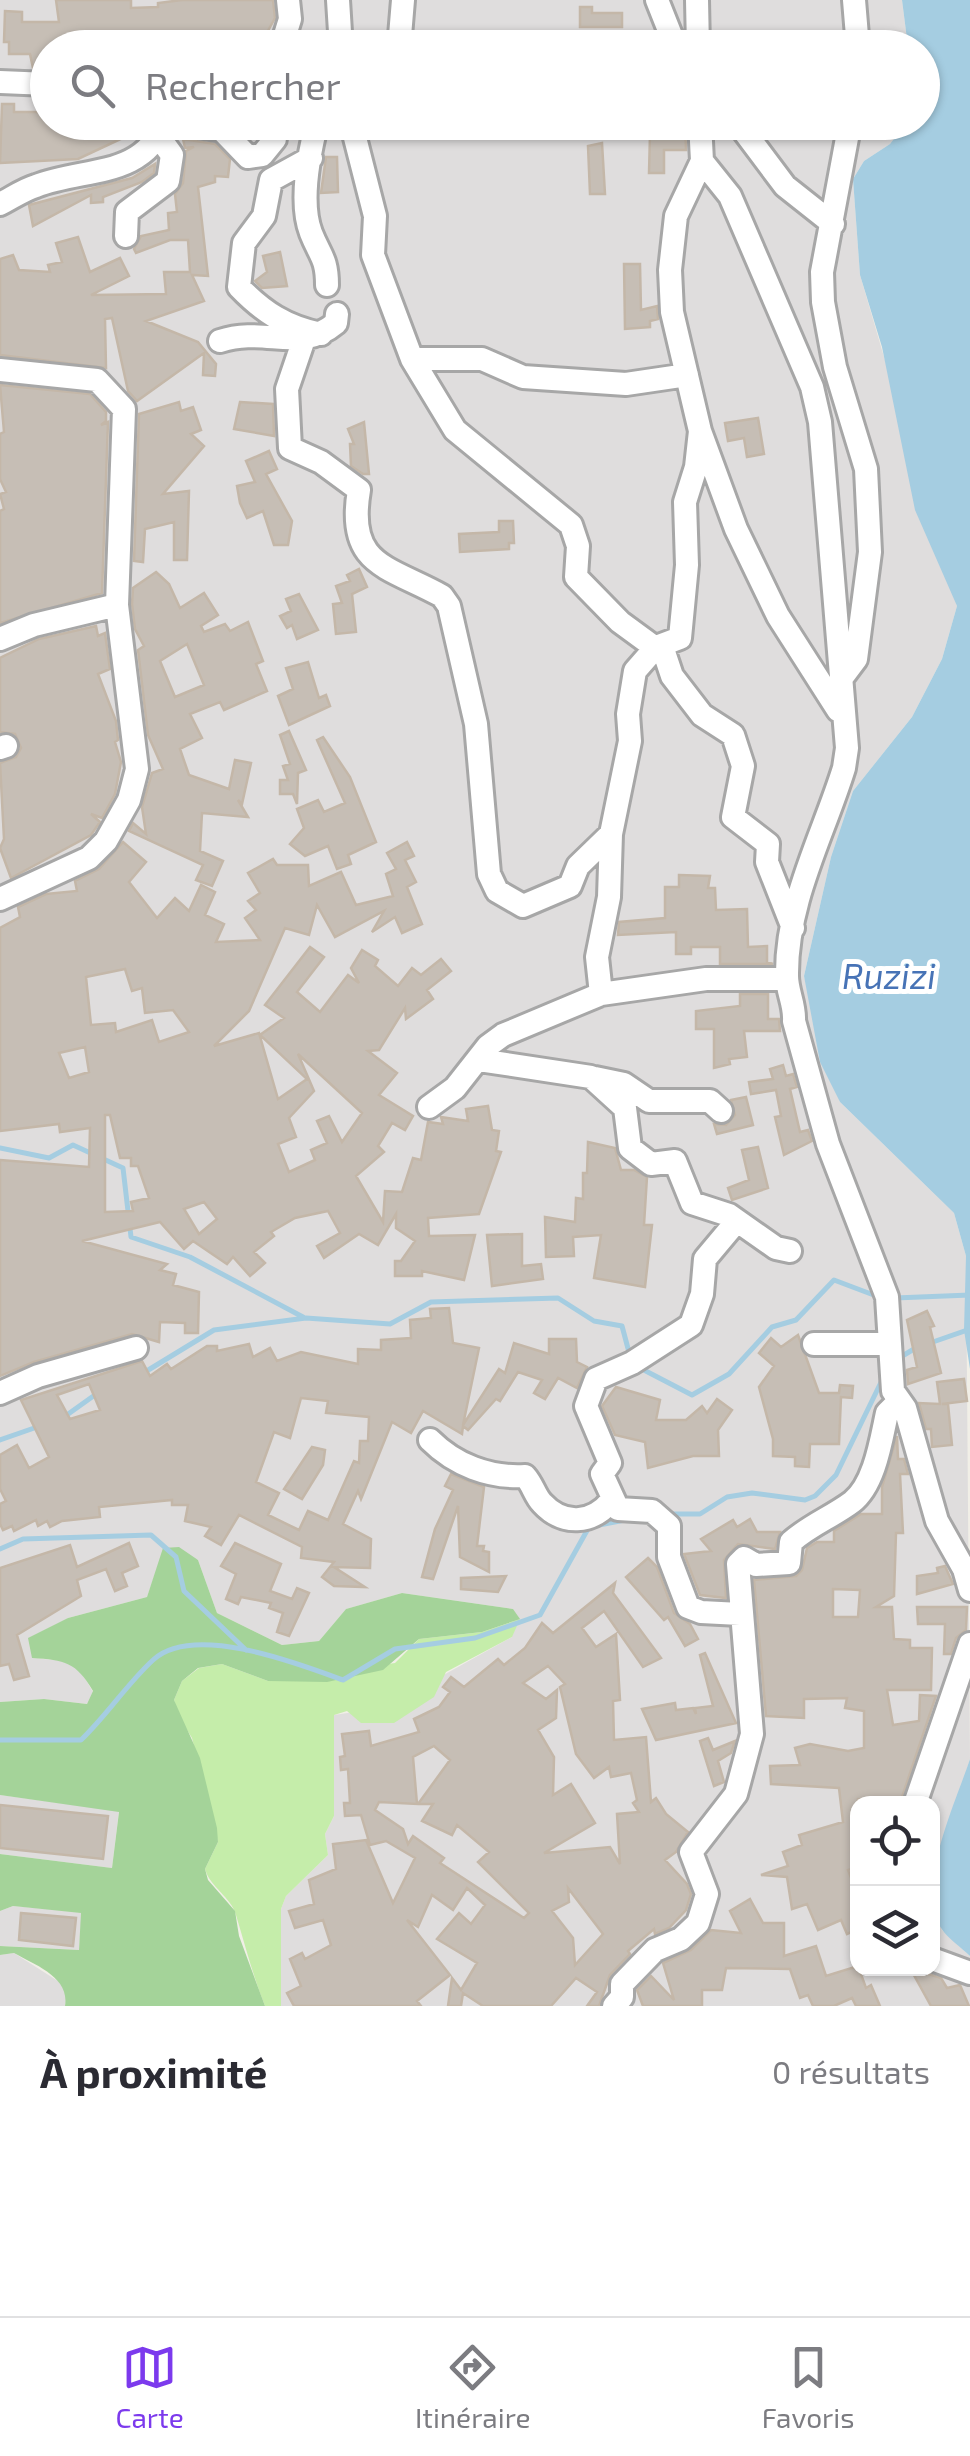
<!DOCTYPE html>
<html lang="fr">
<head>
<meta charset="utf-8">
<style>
  :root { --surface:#fff; --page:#f7f7f7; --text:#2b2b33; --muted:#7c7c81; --line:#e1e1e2; --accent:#7c3aed }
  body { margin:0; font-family:"Exo 2",sans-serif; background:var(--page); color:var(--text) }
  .controls { position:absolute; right:30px; bottom:30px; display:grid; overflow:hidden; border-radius:20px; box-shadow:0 2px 8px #0004 }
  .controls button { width:90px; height:90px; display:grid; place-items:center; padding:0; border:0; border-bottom:2px solid var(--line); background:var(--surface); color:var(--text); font:50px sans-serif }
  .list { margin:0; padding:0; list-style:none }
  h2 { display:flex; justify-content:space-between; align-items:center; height:130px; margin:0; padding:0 40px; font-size:42px }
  h2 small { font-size:32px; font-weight:400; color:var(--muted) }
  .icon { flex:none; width:55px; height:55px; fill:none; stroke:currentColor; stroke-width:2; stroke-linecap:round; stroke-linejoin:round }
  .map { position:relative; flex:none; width:970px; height:2006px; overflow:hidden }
  .search { position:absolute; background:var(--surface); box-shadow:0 2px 8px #0004; left:30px; right:30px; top:30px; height:110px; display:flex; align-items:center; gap:25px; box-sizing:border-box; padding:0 35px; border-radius:55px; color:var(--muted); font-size:38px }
  .sheet { height:310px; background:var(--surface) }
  nav { display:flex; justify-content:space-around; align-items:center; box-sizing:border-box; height:140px; border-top:2px solid var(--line); background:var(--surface); font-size:28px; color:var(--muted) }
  nav a { display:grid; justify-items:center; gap:5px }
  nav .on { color:var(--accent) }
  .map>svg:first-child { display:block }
</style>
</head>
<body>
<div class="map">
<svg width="970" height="2006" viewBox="0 0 970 2006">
  <rect width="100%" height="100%" fill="#f1efe7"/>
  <path fill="#dfdddd" d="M0 0H902L908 47 48 48V122L906 123 890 144 864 161 853 179 860 275 957 606 942 659 912 717 853 791 831 857 804 976 840 1102 954 1213 966 1256 970 1759 933 1882 932 1804H858V1968H932L933 1908 942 1930 970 1956V2006H281V1909L286 1896 328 1855 325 1834 334 1816V1715L354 1712 440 1677 512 1637 513 1609 402 1593 346 1609 319 1641 282 1645 217 1613 198 1560 164 1548 147 1597 68 1618 32 1658 67 1661 79 1668 93 1692 87 1704 44 1699 0 1702Z
    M0 1795 119 1811 112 1868 0 1854Z
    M13 1906 82 1912 79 1950 0 1946V1911Z
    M14 1953 61 1983 67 1995 65 2006H0V1955Z"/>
  <path fill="#c5edaa" d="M520 1619 512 1637 446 1672 434 1697 394 1723H361L347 1711 334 1715V1816L325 1834 328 1855 286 1896 281 1909V2006H265C253 1976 245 1945 236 1915 231 1897 210 1887 205 1869L218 1842 192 1738 177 1714 174 1700 182 1681 199 1668 222 1664 268 1681 395 1663 419 1639 482 1632Z"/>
  <path fill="#a4d399" d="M179 1547 198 1560 217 1613 282 1645 319 1641 346 1609 402 1593 513 1609 520 1619 482 1632 419 1639 383 1670 327 1682 268 1681 222 1664 198 1668 182 1681 174 1700 200 1758 217 1828 218 1842 205 1869 208 1880 235 1911 239 1936 265 2006H65C70 1977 35 1965 14 1953L0 1955V1946L79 1950 81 1913 13 1906 0 1911V1854L112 1868 119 1812 0 1795V1702L44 1699 87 1704 93 1691C76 1662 65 1660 32 1658L28 1638 68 1618 147 1597 163 1548Z"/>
  <path fill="#a5cde1" d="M902 0H970V1369L964 1330 966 1256 954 1213 840 1102 820 1062 804 976 831 857 853 791 912 717 942 659 957 606 915 510 882 347 860 275 853 179 864 161 890 144 906 123 922 122V48L908 47Z
    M970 1759V1956C961 1947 948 1939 941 1928 915 1887 956 1802 970 1759Z"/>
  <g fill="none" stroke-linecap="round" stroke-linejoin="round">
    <path stroke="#a5cde1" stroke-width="5" d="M0 1148 49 1158 73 1145 123 1168 131 1237 190 1257 303 1317
      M895 1298 970 1295
      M930 1343 970 1329
      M899 1358 919 1346
      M640 1368 692 1395 729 1374 772 1327 796 1320 834 1280 879 1297
      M145 1372 214 1330 306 1318 390 1324 431 1302 558 1298 594 1321 622 1326 630 1356
      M64 1417 99 1392
      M0 1440 40 1426
      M665 1514H700L727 1497 752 1493 805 1500 815 1496 836 1475 885 1374
      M0 1549 23 1539 151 1535 176 1557 184 1591 246 1650
      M0 1740H81C107 1715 127 1684 153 1660 193 1623 297 1663 343 1680L395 1649 475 1638 540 1615 589 1527 625 1520"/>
  </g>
  <path fill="#c6beb5" stroke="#c4b7a8" stroke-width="2.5" fill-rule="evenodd" d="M56 0H131V8L158 7V3L182 0H273L275 18 264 38 266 48H159L160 42H128V48H48L45 69 33 68 30 54H9V42H4L5 11 22 12V22H59Z
    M580 7H592V13H622V27H580Z
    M2 104H14V112H48V122H71V132L148 122 139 135H129L78 159 0 163Z
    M670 122H685L686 150H664V173H649L650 134 665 132Z
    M183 139 215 144 230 159 228 177 215 176V182L198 187 208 276 192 275 204 301 146 321 198 342 216 364 215 376 203 375 204 353 137 401 128 391 112 318 105 319 106 368 0 355V259L13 255 19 270 50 272 48 265 62 262 56 243 78 237 90 272 120 258 129 276 91 295 166 294 164 272H190L188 240H170L136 253 134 249 141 236 169 230 168 213 177 212 175 194 183 183 186 151 194 147 185 148Z
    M602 143 605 194H590L588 146Z
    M326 157H337L338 192 321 193Z
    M155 164 154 173 142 182 103 197V202L91 203V195L33 226 29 205 132 178Z
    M280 252 287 286 262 288 255 281 267 272 263 256Z
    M624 264H640L641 310 657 306 658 319 650 321V327L625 329Z
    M0 385 90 394 106 412V421L101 425 108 422 102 593 0 623V511L4 509 0 494 6 492 0 479V434L4 432Z
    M179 402 181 411 193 407 201 430 191 434 204 446 163 494 189 491 187 560H174V522L145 529 143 562 134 561 139 414Z
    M240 402 273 404 274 436 234 429Z
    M758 418 764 454 747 457 744 438 728 441 725 423Z
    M364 422 369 474H363L351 466 350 444H354L348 429Z
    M269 451 277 469 266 474 292 521 288 545H274L263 511 247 518 240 503 237 486 255 482 246 461Z
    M499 521H513L514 543H509V549L460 552 459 534 499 532Z
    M359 569 367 587 352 594 356 632 336 634 333 604 342 603 336 586 350 581 347 575Z
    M156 572 169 584 180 608 204 593 218 615 201 626 204 632 225 624 230 631 248 622 263 661 256 664 267 691 224 710 220 702 190 714 202 738 180 749 189 775 229 789 235 760 251 763 242 804 238 800 248 817 202 813 200 851 223 861 212 886 196 880 203 865 129 831 133 823 146 834 142 807 152 773 163 769 148 735 138 650 144 646 135 629 132 604 133 588ZM187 644 204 685 175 697 160 661Z
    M299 594 318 630 297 639 292 625 287 628 280 616 291 611 286 599Z
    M96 626 98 636 105 633 110 669 98 674 116 721 118 740 115 742 121 762 115 794 102 818 91 814 100 822 91 835 11 878 0 848 4 839 0 763 16 757 21 748 15 734 0 732V658L39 639Z
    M308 662 319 698 326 695 330 706 289 725 278 696 293 689 286 668Z
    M289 731 306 770 298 773 297 804 293 794H280V780H288L283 766 290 764 280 735Z
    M323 737 350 777 376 842 348 855 351 864 337 869 328 846 305 856 290 844 304 828 297 809 318 800 324 812 345 803 317 740Z
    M123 842 146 862 129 882 157 918 175 898 189 911 201 885 215 892 205 915 224 924 216 942 260 940 245 918 256 910 248 901 260 893 248 873 273 859 277 865H308L309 886 341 872 356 905 393 896 386 874 396 869 387 853 407 842 414 856 405 860 416 882 407 887 422 924 402 933 395 917 372 932 384 911 335 937 317 905 309 935 285 928 249 1011 214 1046 259 1033 278 1099 307 1079 260 1035 284 1018 265 1005 310 947 324 957 297 992 320 1012 348 975 359 983 351 968 362 950 378 960 375 966 398 986 412 968 421 975 441 959 451 971 427 990 433 999 406 1019 405 1008 379 1050 368 1051 397 1073 379 1095 413 1116 405 1130 392 1123 378 1146 384 1152 356 1176 383 1222 385 1191 402 1192 413 1158 421 1160 428 1122 443 1124 441 1117 468 1121 466 1109 488 1106 492 1130 499 1131 496 1151 501 1152 479 1214 428 1218 429 1236 475 1235 464 1280 422 1271V1276H395V1261H401L415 1241 396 1228V1214L378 1245 359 1234 324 1258 317 1246 340 1233 328 1211 295 1218 271 1232 274 1236 254 1252 265 1263 250 1276 233 1257 227 1264 193 1241 184 1249 160 1222 82 1241 167 1264 160 1270 176 1274 173 1285 199 1292 198 1333H185V1323L160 1322 159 1342 132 1334 34 1362 0 1376V1160L89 1167 90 1128 60 1132 59 1124 0 1131V928L20 917 18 907 46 894 77 891 75 881 99 869ZM125 969 132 991 142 988 145 1013 173 1010 189 1032 159 1042 152 1020 116 1032 115 1023 91 1025 86 977ZM85 1047 89 1072 69 1078 59 1053ZM298 1054 362 1113 342 1142 329 1116 317 1121 327 1143 311 1150 315 1160 289 1172 278 1144 296 1137 289 1118 314 1091ZM105 1115H110L120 1158H131V1166H138L149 1198 131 1202 133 1211 105 1212ZM204 1202 217 1219 199 1234 184 1209Z
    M679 875 710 876 708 888H715L716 910 747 909 748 947 767 946V962L773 964H720V947H691V954H676V932L618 935 619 922 665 918V887H679Z
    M740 994H768V1019H779L780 1031H744L747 1057 729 1059 730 1064 714 1068V1029H696V1011L740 1006Z
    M783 1065 786 1076 793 1074 797 1087 790 1089 800 1132 808 1130 812 1141 784 1155 775 1117 781 1116 776 1090 751 1094 749 1082 773 1079 770 1069Z
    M746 1097 753 1125 717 1134 714 1124 726 1125 735 1115 731 1100Z
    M588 1142 615 1148 621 1170H634L647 1177 644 1225H652L645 1287 594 1278 601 1235 573 1237 574 1256 546 1257 545 1217 575 1222 576 1198 583 1199V1173H587Z
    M758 1147 768 1188 732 1200 728 1188 749 1180 742 1150Z
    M522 1234V1266L541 1264 543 1279 492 1286 487 1235Z
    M449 1308 453 1343 479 1348 463 1425 499 1369 505 1373 514 1343 549 1354V1339H576L577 1362 587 1367 577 1388 558 1378 545 1399 534 1393 542 1380 518 1372 500 1401 496 1399 468 1430 463 1426 462 1434 423 1411 411 1433 392 1422 361 1499 358 1491 343 1524 371 1539 370 1568 334 1567 365 1587 334 1586 322 1577 334 1562 301 1558 302 1547 239 1515 221 1545 205 1536 211 1527 185 1521 188 1505H172V1500L99 1507 100 1517 62 1521 50 1527 47 1521 38 1526 36 1520 14 1531 12 1526 3 1530 0 1524V1504L6 1501 0 1489V1455L17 1445 29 1468 49 1457 21 1400 142 1361 150 1376 167 1364 171 1369 207 1346H217V1351L249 1344 253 1357 270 1348 277 1361 301 1352 358 1364V1349L381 1350V1340L411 1338 410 1320 431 1318 430 1309ZM89 1384 100 1410 70 1419 57 1395ZM301 1398 328 1401 326 1413 369 1417 368 1441H360L359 1463 354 1461 328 1520 308 1511 299 1530 268 1515 279 1493 256 1482 274 1432 290 1438Z
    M927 1311 934 1326 930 1327 941 1373 908 1384 907 1370 917 1367 907 1320Z
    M798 1335 819 1393H839L840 1385 853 1386 852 1398 841 1397 839 1444H810L809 1467 795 1466V1457L773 1456V1439L759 1387 774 1366 759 1353 771 1338 781 1347Z
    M964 1379 967 1401 942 1404H948L952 1445 932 1447 931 1429H926L919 1403 940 1404 937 1382Z
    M616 1387 660 1400 656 1420H686L702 1406 707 1413 717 1399 732 1410 718 1430 719 1456H693L648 1468 645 1442 615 1435 602 1406Z
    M897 1436 898 1459H904L908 1474H900L903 1533H896L894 1596 876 1607H892L894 1639 910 1640V1648H932L931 1690H887L893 1725 919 1721 920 1695 936 1696 900 1803 858 1799V1867L848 1870 858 1895V1929L847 1934 841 1920 818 1930 807 1904 792 1909 787 1877 761 1875 788 1866 783 1852 802 1845 799 1835 843 1822 839 1788 771 1784 770 1766 800 1765 795 1748 810 1744 848 1751 864 1748V1711L845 1708 847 1698 804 1699V1718L766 1716 754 1580 796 1576 802 1570 807 1548 817 1542H834V1531L861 1514H882V1487ZM833 1589 860 1590 858 1617H833Z
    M312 1447 325 1450 323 1465 302 1499 284 1489Z
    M451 1474 484 1487 477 1546H484L483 1551 489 1552V1572L460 1557 458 1506 433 1579 422 1577 435 1529 453 1490 445 1486Z
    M750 1519 757 1532H780L775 1549 738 1544 724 1560 726 1598 700 1595 684 1554 711 1551 701 1539 733 1520 737 1527Z
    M129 1543 138 1566 122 1573 127 1586 115 1591 106 1569 77 1580 81 1596 17 1635 29 1676 14 1680 9 1664 0 1666V1568L70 1545 77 1567Z
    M235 1543 281 1564 270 1591 292 1599 297 1588 309 1593 289 1636 277 1632 283 1613 269 1608 271 1603 241 1597 238 1604 226 1599 236 1574 221 1566Z
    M648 1558 657 1567 674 1613 690 1624 698 1639 685 1646 668 1617 664 1620 626 1577Z
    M945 1566 953 1584 917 1594V1576L938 1573 937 1568Z
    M506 1576 498 1592 461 1589V1578Z
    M615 1583 613 1593 661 1658 643 1667 604 1611 582 1628 596 1647 616 1634 620 1700 613 1701 614 1740 646 1737 651 1802 656 1798 666 1814 688 1832 676 1852 665 1860 687 1884 691 1894 686 1910 669 1928 655 1934 654 1929 628 1951 630 1954 610 1975 599 2006H587L597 1992 576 1978 551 2006H483L463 1993 461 2006H448L452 1978 461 1990 477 1963 437 1939 459 1913 471 1924 485 1905 467 1888 453 1910 432 1895 418 1927 407 1920 450 1975 417 2001 421 2006H294L287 1993 301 1986 290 1959 302 1953 305 1959 331 1945 323 1920 295 1928 289 1911 314 1904 309 1880 336 1869 333 1844 366 1840 393 1903 415 1858 386 1841 370 1845 361 1815 345 1816 344 1803H350L348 1769 341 1770 340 1757 345 1756 342 1734 369 1731 371 1746 419 1732 414 1719 439 1707 450 1692 443 1687 451 1677 464 1687 498 1659 504 1665 525 1648 542 1623 553 1633ZM548 1666 565 1684 560 1687 576 1754 594 1778 609 1767 611 1777 631 1773 637 1800 633 1803 639 1812 617 1814 620 1864 610 1847 544 1853 595 1823 571 1784 553 1795 554 1757 538 1730 556 1718 557 1690 546 1699 523 1683ZM434 1746 450 1760 418 1804H433L422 1821 452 1835 457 1825 489 1852 478 1862 529 1913 524 1918 440 1863 444 1858 413 1836 408 1844 403 1829 375 1810 379 1802 417 1804 413 1757ZM568 1888 603 1934 575 1965 573 1938 552 1911 569 1902Z
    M917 1607H967L966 1630 956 1638 951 1654H944L945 1624H918Z
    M705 1653 736 1723 656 1740 642 1709 675 1703 676 1710 693 1708 696 1714 695 1708 713 1706 700 1655Z
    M708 1738 713 1750 735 1741 731 1753 718 1761 724 1782 714 1786 700 1741Z
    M0 1805 108 1816 103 1859 0 1848Z
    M750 1899 763 1923H784V1956L816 1946 826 1976 858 1966 866 1988 871 1985 880 2006H856L852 1998 834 2006H813L808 1995 800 1998 790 1969 726 1968 722 1990H702V2006H643L637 1990 651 1976 674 2000 663 1963 691 1950 711 1930 741 1933 730 1911Z
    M21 1913 76 1918 73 1946 19 1940Z
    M910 1968 941 1978 947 1988 960 1985 969 2006H931Z"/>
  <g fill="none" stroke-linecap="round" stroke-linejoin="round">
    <g stroke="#a7a7a7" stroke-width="28">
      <path id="minor" d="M338 0 341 48
        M657 0 676 48
        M697 0 698 48
        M854 0 858 48
        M281 48 290 19 288 0
        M399 48 403 0
        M0 82 48 84
        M173 122 222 130 248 157 262 155 275 139V122
        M317 122C309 154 299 202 311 233 320 256 327 258 327 285
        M351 122 375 216 373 255 412 359 455 430 571 525 578 546 576 577 620 622 665 655 672 676 702 715 733 735 743 766 733 817 768 844 767 862 793 928
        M700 122 702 161 676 216 670 270 672 312 700 431 736 529 778 616 838 710
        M737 122 785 186 833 224
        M311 158 271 180 264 216 244 243 239 287C263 312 286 327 321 334
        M702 161 730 196 812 387 820 422 847 748 844 768C823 836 786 902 787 976 787 992 795 1004 794 1021L828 1144 887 1297 893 1391 905 1408 937 1521 964 1569 970 1590
        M0 204C12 198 23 190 36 186 85 167 142 179 165 122
        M126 236 127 212 168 181 172 155 159 137
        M304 339 287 389 290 448 321 462 359 490C346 566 388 566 442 596L449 606 476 724 489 874 497 891 523 906 570 886 578 866 611 834
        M220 341C266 326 299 354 336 323L337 314
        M412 359H482L523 377 626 384 687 375
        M0 370 97 380 124 409 117 605 137 769 129 800 106 841 89 858 0 899
        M0 639 34 625 117 605
        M841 679 856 659 870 552 866 469 835 367 823 302 822 272 850 122
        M0 748 6 746
        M601 994 706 979H786
        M479 1060 591 1077 625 1108 630 1148 651 1164 675 1161 692 1203 729 1215 776 1248 790 1251
        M595 1078 624 1084 649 1101H710L721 1111
        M429 1107 455 1088 488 1046 503 1035 601 994 597 957 609 897 611 834 630 741 628 714 635 671 656 647 680 638 687 565 685 502 696 467 700 431
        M736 1222 705 1259 702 1294 691 1325 632 1363 596 1379 586 1406 610 1463 602 1474 618 1509 652 1511 669 1526V1557L688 1607 701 1612 740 1614
        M814 1344H888
        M0 1393 38 1376 136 1348
        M430 1440C455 1465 489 1478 525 1476 533 1485 535 1496 542 1503 563 1526 592 1524 611 1501
        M915 1804 970 1644
        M932 1959 970 1973
        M614 2006 622 1997V1984L655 1950 681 1939 698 1923 707 1894 691 1852 736 1794 752 1734 738 1564 744 1558 756 1565 789 1563 791 1542C810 1525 832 1517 852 1502 875 1484 881 1440 887 1413L893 1407 905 1408"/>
    </g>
    <use href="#minor" stroke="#fff" stroke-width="22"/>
  </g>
  <g text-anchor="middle" stroke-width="10" stroke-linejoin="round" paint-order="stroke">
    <g font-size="35" font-style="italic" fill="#4773b6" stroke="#fff">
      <text x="889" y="989">Ruzizi</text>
    </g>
  </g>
</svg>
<div class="controls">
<button><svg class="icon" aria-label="locate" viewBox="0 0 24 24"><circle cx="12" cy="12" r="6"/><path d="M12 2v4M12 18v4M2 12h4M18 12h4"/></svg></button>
<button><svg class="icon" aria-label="layers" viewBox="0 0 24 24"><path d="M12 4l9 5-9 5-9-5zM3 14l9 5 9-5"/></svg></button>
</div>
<div class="search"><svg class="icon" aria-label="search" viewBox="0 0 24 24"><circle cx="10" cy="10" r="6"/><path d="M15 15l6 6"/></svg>Rechercher</div>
</div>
<section class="sheet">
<h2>À proximité<small>0 résultats</small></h2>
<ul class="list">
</ul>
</section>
<nav>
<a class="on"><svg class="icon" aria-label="map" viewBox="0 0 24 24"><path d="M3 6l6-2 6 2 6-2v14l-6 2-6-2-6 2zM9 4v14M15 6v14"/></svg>Carte</a>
<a><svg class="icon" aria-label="directions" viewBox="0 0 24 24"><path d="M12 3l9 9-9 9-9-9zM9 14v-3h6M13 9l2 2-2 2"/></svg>Itinéraire</a>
<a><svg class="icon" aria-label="saved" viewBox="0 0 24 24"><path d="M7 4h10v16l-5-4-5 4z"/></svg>Favoris</a>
</nav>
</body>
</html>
